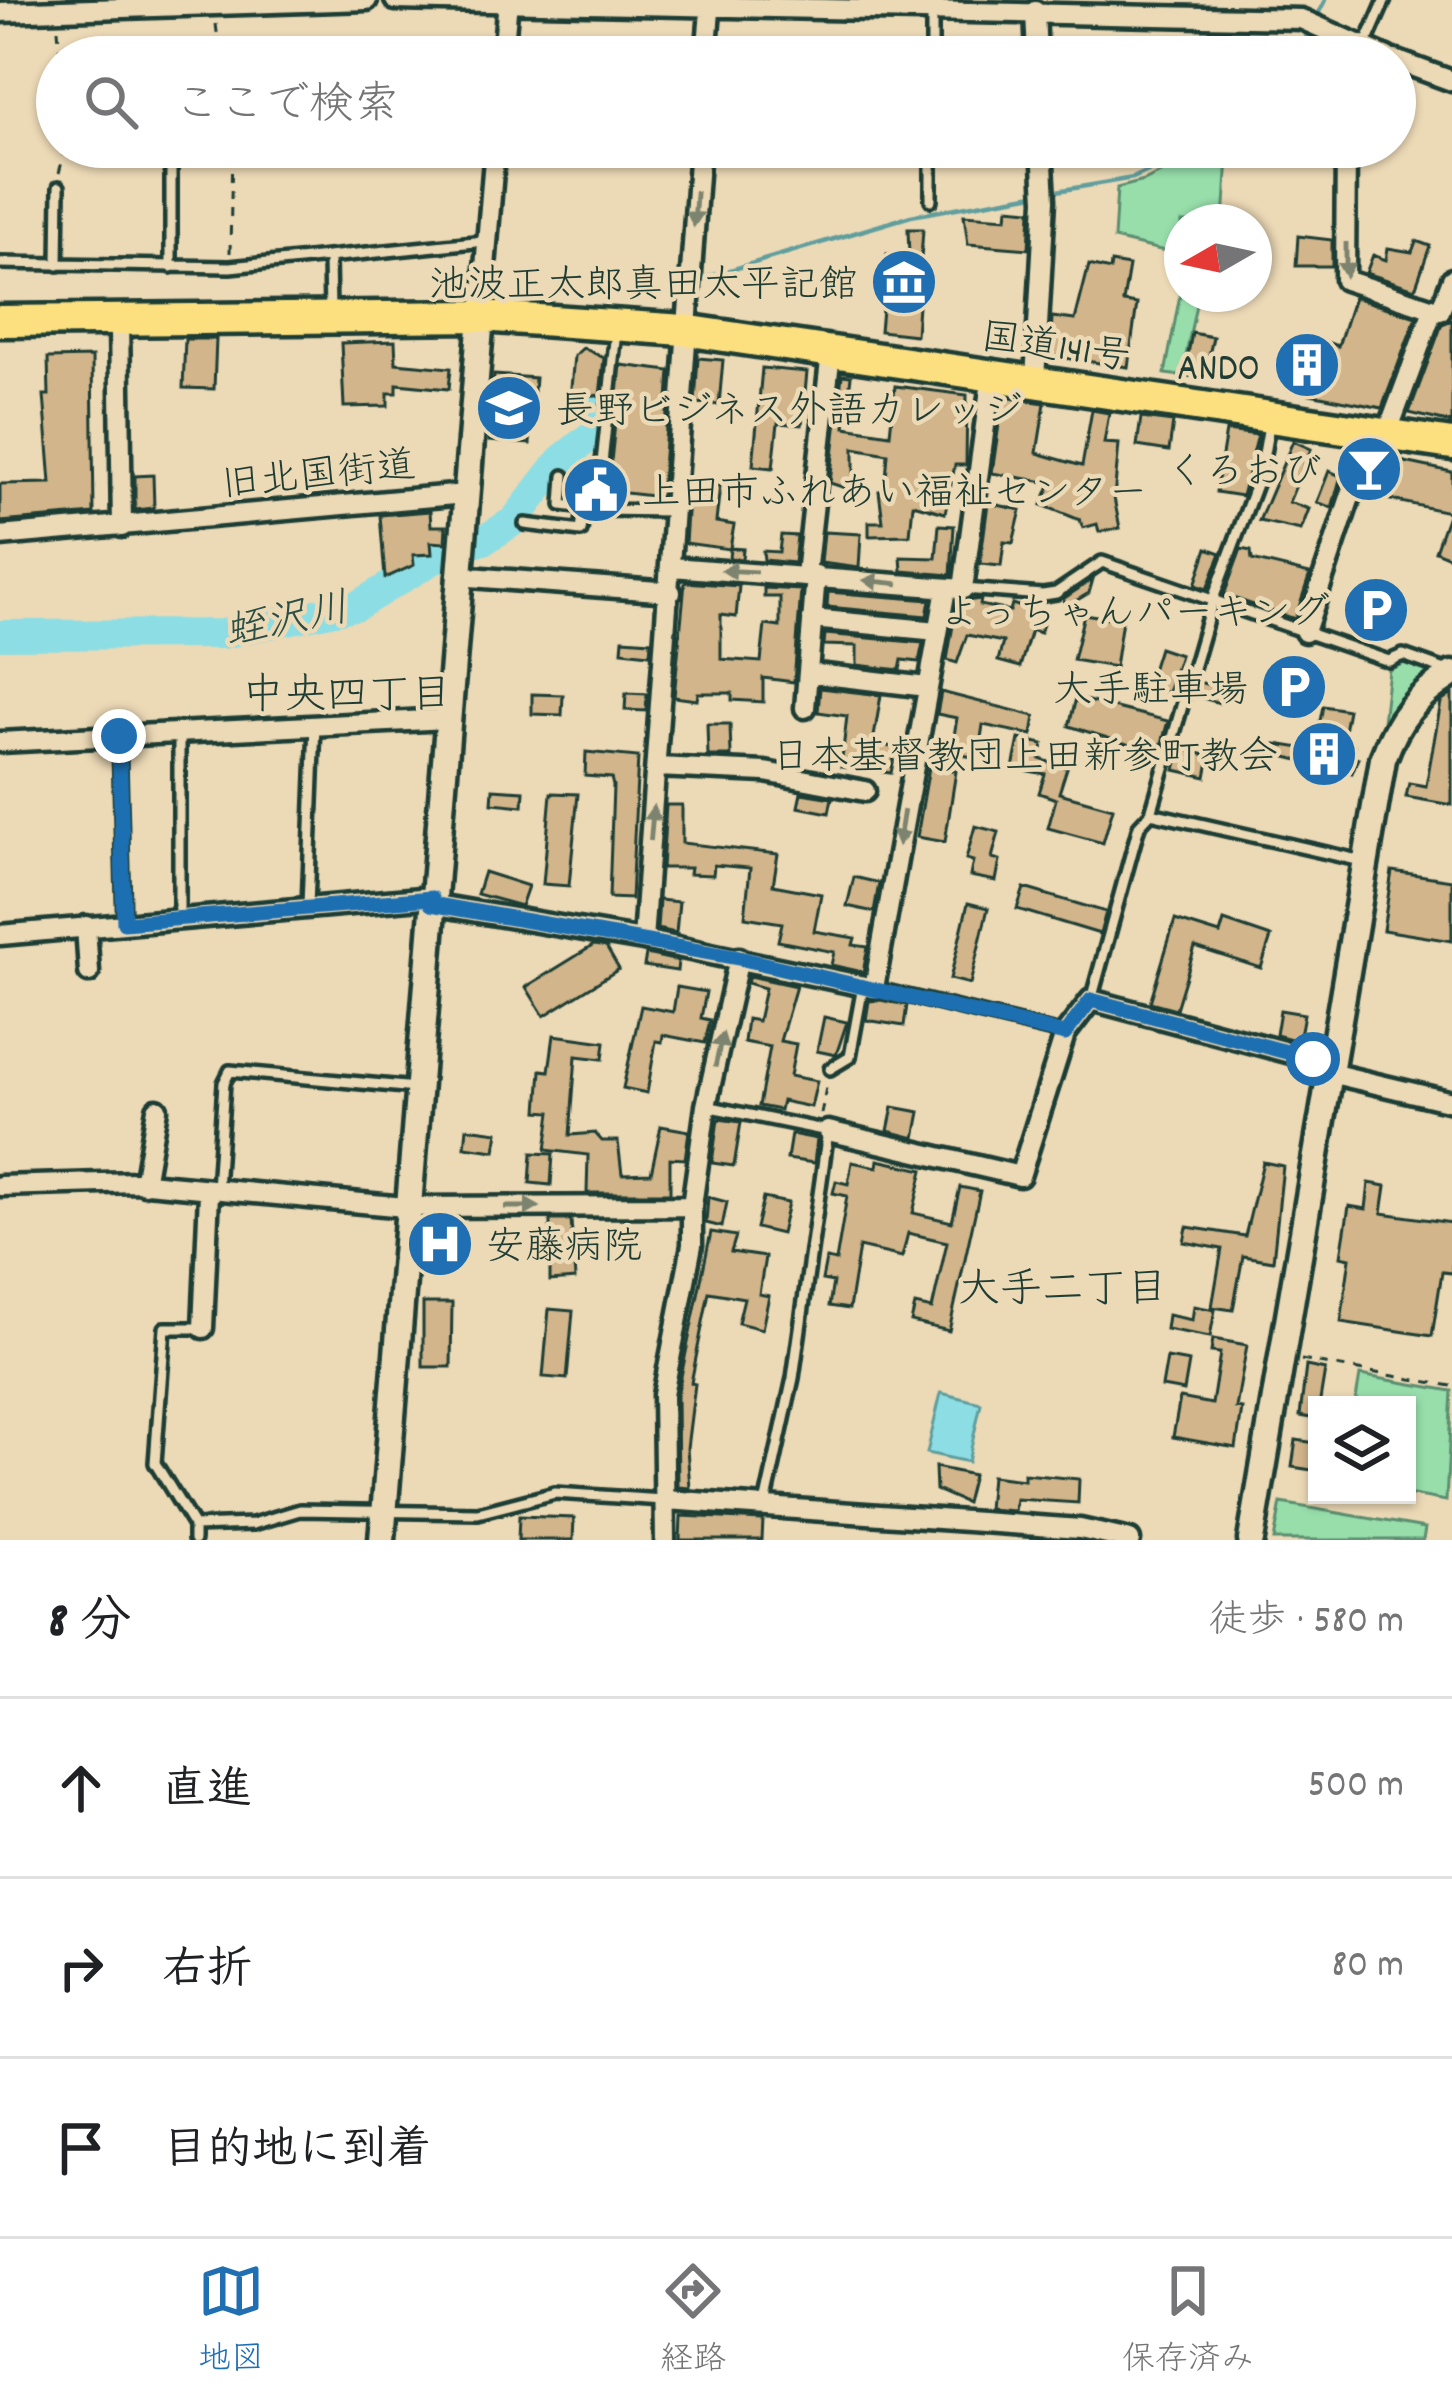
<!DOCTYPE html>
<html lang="ja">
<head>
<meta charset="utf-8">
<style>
  :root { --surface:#fff; --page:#f6f6f6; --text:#202124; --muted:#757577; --line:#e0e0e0; --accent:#1f6fb2 }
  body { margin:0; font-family:Dekko,"Klee One",sans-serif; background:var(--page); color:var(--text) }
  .controls { position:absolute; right:36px; bottom:36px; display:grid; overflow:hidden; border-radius:0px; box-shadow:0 3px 9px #0004 }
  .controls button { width:108px; height:108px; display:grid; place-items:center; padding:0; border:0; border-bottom:3px solid var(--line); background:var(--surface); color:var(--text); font:60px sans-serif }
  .compass { position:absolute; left:1164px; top:204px; width:108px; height:108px; border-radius:50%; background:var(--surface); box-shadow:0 3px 9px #0004; rotate:261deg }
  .stop { position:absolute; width:36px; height:36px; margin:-27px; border:9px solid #1f6fb2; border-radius:50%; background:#fff }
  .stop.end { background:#1f6fb2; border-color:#fff; box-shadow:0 3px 12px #0008 }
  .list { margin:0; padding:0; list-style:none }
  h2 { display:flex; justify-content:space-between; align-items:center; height:156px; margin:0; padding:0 48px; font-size:51px }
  h2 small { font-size:39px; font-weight:400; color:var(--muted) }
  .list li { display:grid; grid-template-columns:78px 1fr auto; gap:36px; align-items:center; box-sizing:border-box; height:180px; padding:0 48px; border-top:3px solid var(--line) }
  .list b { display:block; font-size:45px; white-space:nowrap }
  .list em { font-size:39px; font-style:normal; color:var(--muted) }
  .icon { flex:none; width:66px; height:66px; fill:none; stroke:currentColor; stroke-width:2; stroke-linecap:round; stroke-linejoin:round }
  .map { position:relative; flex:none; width:1452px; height:1540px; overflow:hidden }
  .search { position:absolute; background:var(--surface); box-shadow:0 3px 9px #0004; left:36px; right:36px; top:36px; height:132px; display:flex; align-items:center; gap:30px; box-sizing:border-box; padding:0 42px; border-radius:66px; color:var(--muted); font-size:45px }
  .sheet { height:696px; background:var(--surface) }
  nav { display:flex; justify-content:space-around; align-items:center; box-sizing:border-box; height:168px; border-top:3px solid var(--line); background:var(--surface); font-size:33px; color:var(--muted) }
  nav a { display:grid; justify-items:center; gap:6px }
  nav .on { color:var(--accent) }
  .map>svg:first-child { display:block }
</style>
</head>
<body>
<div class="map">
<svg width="1452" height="1540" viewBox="0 0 1452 1540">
  <rect width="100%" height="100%" fill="#ecd9b6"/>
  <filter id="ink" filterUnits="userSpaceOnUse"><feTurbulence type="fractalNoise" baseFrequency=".00833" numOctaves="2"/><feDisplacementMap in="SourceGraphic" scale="24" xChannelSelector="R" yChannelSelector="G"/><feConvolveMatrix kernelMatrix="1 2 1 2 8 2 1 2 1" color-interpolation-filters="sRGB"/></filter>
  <g filter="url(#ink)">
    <path fill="#97deab" stroke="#5b8e70" stroke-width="3" d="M1213 147H1223L1228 156 1224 222H1182V255L1114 239 1117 188 1144 181Z
      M1182 284V294H1198L1182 376 1165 374Z
      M1409 661 1427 668 1426 676 1383 722 1389 670Z
      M1360 1375 1452 1391 1446 1501 1407 1494V1405H1355Z
      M1281 1503 1425 1528 1423 1540H1274Z"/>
    <path fill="#8ddee4" stroke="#619e9e" stroke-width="3" d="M941 1393 981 1403 968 1462 927 1453Z"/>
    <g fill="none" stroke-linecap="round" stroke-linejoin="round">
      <path stroke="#619e9e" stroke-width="4.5" d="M1314 22 1325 0
        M1295 57 1309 32
        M1051 192 1133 178 1199 147
        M697 280 911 216 1040 193"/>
      <path stroke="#8ddee4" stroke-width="30" d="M0 635 222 634 358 605 446 552 484 540 514 521 561 460 596 432 606 373"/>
    </g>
    <path fill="#d2b58a" stroke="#1f3d34" stroke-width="3" d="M1008 208 1031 210 1029 249 968 244 964 215 1007 218Z
      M908 229H923L916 335 880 331 887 254 909 256Z
      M1298 236 1332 240V266H1296Z
      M1416 241 1430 246 1415 289 1366 273 1373 255 1386 260 1388 248 1412 252Z
      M1111 263 1129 266 1123 302 1137 304 1128 367 1050 356 1052 317 1075 320 1089 265 1110 270Z
      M1354 297 1416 317 1382 408 1290 390 1308 336 1338 346Z
      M1452 320V423L1409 413 1442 324Z
      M1192 333 1213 337 1204 379 1184 375Z
      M185 339H216L214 389 183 388Z
      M395 341 396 363 451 368 449 389 397 384V393H388V406L344 407 341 343Z
      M583 348 604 358 600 396 587 394V400L570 398 574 356Z
      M92 357 94 514 0 522V484L51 483 44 395H49L48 358Z
      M698 358 723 360 719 405 695 403Z
      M621 365 670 371 661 497 608 491Z
      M762 368 807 372 802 425 778 423 773 468 753 466Z
      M494 375 535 378 530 444 489 441Z
      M842 375 851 376 845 427 890 434 895 386 967 395 966 465H955L945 513 913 504 910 535 869 536V522H883L879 491 885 490 888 454 854 448V491L830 483Z
      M1003 397 1045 403 1037 453 1082 466 1092 410 1109 413 1104 443 1119 444 1114 498 1120 528 1099 532 1097 524 1083 528 1080 520 1042 505 1051 483 992 473Z
      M1141 418 1173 422 1169 451 1137 446Z
      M1226 431 1258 435 1242 496 1216 492Z
      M1293 441 1311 449 1289 502 1309 509 1301 530 1259 521Z
      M1372 455 1452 472V558L1435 551 1449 512 1382 498 1383 492 1366 489Z
      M1329 471 1341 476 1332 508 1317 502Z
      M153 475 154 508 135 510V476Z
      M689 483 720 486 716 522 734 525 730 548 743 549 742 559 729 558 730 549 685 543Z
      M988 503 1021 510 1013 543 1004 542 1001 566 980 564Z
      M430 511 431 526H446L445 543 431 542 432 554 413 555 414 565 385 578 380 515Z
      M939 525 954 526 951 575 902 571 901 557 936 558Z
      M824 532 861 534 859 568 821 563Z
      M781 535 797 536 794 563 764 560 763 551 779 552Z
      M1207 548 1221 553 1207 589 1195 585Z
      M1241 549 1251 551 1252 560 1310 574 1295 619 1224 595Z
      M1093 579 1089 593 1067 606 1063 599Z
      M685 582 739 586 736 617 721 615V659L761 662 765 625 780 627V597H764V588L801 590 794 682 763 678V702L732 700V693H698L697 700 674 697Z
      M828 592 930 600 927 616 827 607Z
      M981 599 980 605 1010 611 1012 604 1046 615 1040 633 1031 630 1020 667 998 661 1003 642 967 635 957 663 947 660 957 602Z
      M1084 614 1122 620 1115 667 1073 660Z
      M825 634 923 643 919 662 902 660 900 670 857 665V646L824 645Z
      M623 639 651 641 650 654 622 651Z
      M1159 648 1180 655 1168 693 1147 686Z
      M1198 682 1227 689 1223 704 1195 696Z
      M820 688 881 695 873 743 896 748 891 773 841 767 847 716 818 712Z
      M941 692 1035 716 1032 735 983 725 978 758 951 753 957 718 937 714Z
      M626 693 647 694 646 711 625 710Z
      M532 694 563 695 562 715 532 714Z
      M1452 694V805L1406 797 1409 783 1426 786 1441 702Z
      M1076 698 1168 721 1159 754 1069 726Z
      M1323 706 1348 710 1342 742 1354 745 1352 757 1358 758 1352 773 1274 754 1276 744 1307 749 1317 736Z
      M707 724H730L731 756H708Z
      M1019 739 1043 744 1040 759 1067 768 1059 793 1113 808 1103 843 1048 828 1056 799 1039 793 1045 774 1013 768Z
      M1180 749 1210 756 1206 777 1175 770Z
      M586 752 638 757 631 899 609 898 613 786 611 778 585 776Z
      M929 767 956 771 945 842 917 837Z
      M493 789 524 791 523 806 492 803Z
      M551 793 578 794 569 886 543 884Z
      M801 793 832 798 829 813 798 807Z
      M666 805H682V843L778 854 773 885 821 894 814 931 855 938 853 945 868 947 863 972 831 965 834 952 778 941 782 923 745 917 750 868 714 865 713 875 689 874 690 868H662Z
      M975 826 999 832 992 858 1000 860 996 881 970 876 973 861 966 859Z
      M1392 871 1452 880V941L1383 930Z
      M484 872 528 886 521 906 477 894Z
      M854 877 879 883 874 912 847 906Z
      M1024 888 1106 912 1100 934 1017 909Z
      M659 900 679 902 676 933 657 929Z
      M968 903 988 908 970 984 950 979Z
      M1175 920 1220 934 1224 921 1271 937 1261 968 1195 947 1176 1009 1150 1002Z
      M594 945 606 947 619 969 544 1016 526 987Z
      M646 954 678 961 677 971 644 966Z
      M749 976 796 986 780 1041 796 1044 790 1076 817 1081 811 1107 782 1101 780 1110 759 1106 770 1047 744 1042 747 1019 758 1021 765 988 747 983Z
      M677 987 706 992 701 1018 710 1020 705 1043 663 1035 662 1042 656 1041 647 1093 623 1088 641 1006 673 1012Z
      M880 1000 907 1005 904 1026 866 1020 869 1001Z
      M1280 1010 1304 1014 1299 1041 1276 1035Z
      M824 1017 847 1022 836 1055 817 1051Z
      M554 1035 605 1042 603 1059 576 1056 570 1135 595 1133 602 1141H618L622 1174 651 1173 661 1126 689 1131 685 1159 670 1158V1193H587L588 1155 546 1150 551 1112 538 1111 541 1070 549 1071Z
      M893 1107 920 1112 915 1138 888 1131Z
      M718 1119 741 1122 734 1166 712 1163Z
      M467 1128 498 1132 495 1151 465 1147Z
      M791 1134 817 1139 814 1163 787 1159Z
      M532 1153 553 1154 551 1185 530 1183Z
      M878 1160 923 1170 913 1213 952 1222 960 1187 980 1191 949 1331 911 1322 915 1305 932 1309 947 1242 908 1233 902 1257 859 1247 849 1309 829 1306 833 1282 822 1280 826 1259 836 1261 847 1196 833 1193 836 1181 848 1184 852 1162 877 1167Z
      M1263 1162 1283 1166 1273 1261 1243 1256 1233 1310 1212 1307 1222 1249 1184 1242 1187 1227 1245 1236Z
      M1369 1183 1386 1186 1382 1213 1452 1223V1273L1442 1272 1432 1336 1341 1322 1350 1258 1341 1256 1349 1206 1366 1209Z
      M708 1197 727 1202 722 1227 706 1223Z
      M763 1198 788 1203 781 1234 756 1228Z
      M550 1220H571L575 1279 550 1281Z
      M711 1232 736 1236 731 1252 765 1257 759 1294 769 1296 762 1329 738 1323 744 1298 709 1292 691 1383 695 1384 687 1448 690 1488 678 1487 677 1396Z
      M423 1303H452L451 1367H423Z
      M1194 1306 1215 1310 1210 1337 1166 1329 1168 1315 1192 1320Z
      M549 1309 573 1311 567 1379 543 1377Z
      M1213 1339 1247 1345 1236 1408 1242 1409 1236 1448 1173 1437 1180 1398 1212 1404 1220 1353 1211 1352Z
      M1167 1358 1189 1362 1184 1391 1162 1387Z
      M1306 1366 1325 1370 1317 1419 1300 1416Z
      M1296 1440 1316 1443 1312 1470 1292 1467Z
      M935 1467 973 1475 966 1503 936 1490Z
      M1024 1474 1079 1479 1078 1503 1016 1499 1014 1511 988 1509 991 1476 1024 1480Z
      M519 1516 574 1518 573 1540H518Z
      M681 1516 763 1520 762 1540H680Z"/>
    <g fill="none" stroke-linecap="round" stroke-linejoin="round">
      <g stroke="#1f3d34" stroke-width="18">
        <path id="service" d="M1364 48 1385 0
          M932 57V8
          M931 200V147
          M329 258 330 313
          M0 263 230 267 485 241
          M58 265 59 187
          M171 267V164
          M616 331 597 510 673 511
          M564 476 562 505 585 508
          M525 524 581 531 584 508
          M963 589 1043 595 1056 593 1102 562 1389 661 1403 655 1448 671
          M119 736 124 923
          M1151 813 1362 861
          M308 906 315 724
          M179 918V732
          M874 988 1065 1034
          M1091 1000 1139 826 1151 813 1213 599 1261 471 1269 425
          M830 1069 850 1057 863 986
          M706 1106 828 1131 793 1378 765 1505
          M217 1189 224 1083 230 1071 416 1088
          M194 1526 155 1463 165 1328H203
          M194 1540V1526L253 1524 300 1510 478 1513 555 1493 663 1500"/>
      </g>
      <g stroke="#1f3d34" stroke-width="27">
        <path id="minor" d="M395 0 1301 19 1387 57
          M1035 11 1037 57
          M0 12 367 0
          M503 57 508 0
          M706 57 711 0
          M1395 60 1452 81
          M1346 147 1345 280 1440 311 1452 279
          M481 316 495 147
          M119 321 122 527
          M1035 380 1045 200 1042 147
          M1388 431 1433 310
          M0 536 465 494
          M672 567 963 589 992 374
          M806 574 831 352
          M457 576 671 592
          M812 619 938 631
          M1305 632 1351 494 1364 427
          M808 673 927 687
          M805 708 816 575
          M0 742 447 719
          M657 767 765 772 865 791
          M431 904 643 940 874 988 946 589
          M86 926 89 972
          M0 935 432 897
          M643 940 700 147
          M828 1131 1020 1176 1065 1034 1091 1000 1313 1059 1330 1073 1452 1102
          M144 1184 157 1109
          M0 1186 136 1182 405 1207 692 1206
          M203 1328 209 1193
          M667 1500 1080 1529 1130 1540
          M665 1540 663 1395 692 1245V1206L706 1106 739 958"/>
      </g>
      <g stroke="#1f3d34" stroke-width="33">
        <path id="tertiary" d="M382 1540 481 316
          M1251 1540 1383 759C1398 718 1416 697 1452 674"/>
      </g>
      <g stroke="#1f3d34" stroke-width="39">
        <path id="trunk" d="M0 321 481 316 684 330 1452 444"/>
      </g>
      <path stroke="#1f3d34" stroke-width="3" stroke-dasharray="9 9" stroke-linecap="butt" d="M216 24 220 57
        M58 29 60 57
        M59 173 66 147
        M230 253 232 147
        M821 1114 827 1082
        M1301 1360 1452 1386"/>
      <use href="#service" stroke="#ecd9b6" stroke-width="9"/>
      <use href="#minor" stroke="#ecd9b6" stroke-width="18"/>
      <use href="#tertiary" stroke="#ecd9b6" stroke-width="24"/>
      <use href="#trunk" stroke="#fce080" stroke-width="30"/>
    </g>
    <defs><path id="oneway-solid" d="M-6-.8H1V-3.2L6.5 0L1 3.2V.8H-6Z" transform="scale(3)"/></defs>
    <g fill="#7b836e">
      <use href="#oneway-solid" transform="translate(695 209) rotate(94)"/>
      <use href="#oneway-solid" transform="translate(1346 260) rotate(90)"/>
      <use href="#oneway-solid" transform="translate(739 571) rotate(-177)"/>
      <use href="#oneway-solid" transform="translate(881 582) rotate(-174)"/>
      <use href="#oneway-solid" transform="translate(652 823) rotate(-85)"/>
      <use href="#oneway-solid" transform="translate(901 828) rotate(99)"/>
      <use href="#oneway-solid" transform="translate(719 1050) rotate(-77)"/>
      <use href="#oneway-solid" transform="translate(522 1207)"/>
    </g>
  </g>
  <g fill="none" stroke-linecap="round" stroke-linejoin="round" filter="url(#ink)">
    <path stroke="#1f6fb2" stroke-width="15" d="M119 736 124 923 432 898 431 904 739 958 1065 1034 1091 1000 1313 1059"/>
  </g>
  <defs>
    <g id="museum-disc" transform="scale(3.45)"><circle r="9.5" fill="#1f6fb2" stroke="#ecd9b6"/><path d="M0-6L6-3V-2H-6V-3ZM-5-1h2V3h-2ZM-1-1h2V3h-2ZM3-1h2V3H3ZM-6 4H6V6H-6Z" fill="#fff"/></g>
    <g id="building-disc" transform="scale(3.45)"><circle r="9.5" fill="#1f6fb2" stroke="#ecd9b6"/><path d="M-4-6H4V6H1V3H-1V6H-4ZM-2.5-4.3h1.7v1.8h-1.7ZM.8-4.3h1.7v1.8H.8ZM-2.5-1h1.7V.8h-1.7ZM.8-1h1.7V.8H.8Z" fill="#fff"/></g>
    <g id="university-disc" transform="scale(3.45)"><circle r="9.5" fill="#1f6fb2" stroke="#ecd9b6"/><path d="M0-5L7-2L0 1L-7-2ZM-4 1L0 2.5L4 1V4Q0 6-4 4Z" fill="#fff"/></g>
    <g id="bar-disc" transform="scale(3.45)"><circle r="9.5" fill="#1f6fb2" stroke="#ecd9b6"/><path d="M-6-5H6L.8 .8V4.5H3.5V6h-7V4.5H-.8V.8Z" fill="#fff"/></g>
    <g id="civic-disc" transform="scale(3.45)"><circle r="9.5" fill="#1f6fb2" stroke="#ecd9b6"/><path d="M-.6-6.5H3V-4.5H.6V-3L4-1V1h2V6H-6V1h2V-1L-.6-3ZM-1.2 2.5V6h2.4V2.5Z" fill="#fff"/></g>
    <g id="parking-disc" transform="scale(3.45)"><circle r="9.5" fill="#1f6fb2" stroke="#ecd9b6"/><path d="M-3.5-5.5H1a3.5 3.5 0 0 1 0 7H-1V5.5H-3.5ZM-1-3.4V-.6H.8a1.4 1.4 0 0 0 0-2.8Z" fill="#fff"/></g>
    <g id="hospital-disc" transform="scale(3.45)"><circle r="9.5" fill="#1f6fb2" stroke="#ecd9b6"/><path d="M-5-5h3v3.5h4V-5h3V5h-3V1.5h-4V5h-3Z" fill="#fff"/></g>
  </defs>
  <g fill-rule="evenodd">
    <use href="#museum-disc" x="904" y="282"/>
    <use href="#building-disc" x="1307" y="365"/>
    <use href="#university-disc" x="509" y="408"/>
    <use href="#bar-disc" x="1369" y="469"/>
    <use href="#civic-disc" x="596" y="490"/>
    <use href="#parking-disc" x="1376" y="610"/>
    <use href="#parking-disc" x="1294" y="687"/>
    <use href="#building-disc" x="1324" y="754"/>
    <use href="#hospital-disc" x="440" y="1244"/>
  </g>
  <g text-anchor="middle" stroke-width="9" stroke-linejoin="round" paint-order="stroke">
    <g font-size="39" fill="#1f3d34" stroke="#ecd9b6" text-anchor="end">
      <text x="858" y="296">池波正太郎真田太平記館</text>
      <text x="1260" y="379">ANDO</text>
      <text x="556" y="422" text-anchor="start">長野ビジネス外語カレッジ</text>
      <text x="1322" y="483">くろおび</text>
      <text x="642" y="504" text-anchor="start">上田市ふれあい福祉センター</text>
      <text x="1330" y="624">よっちゃんパーキング</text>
      <text x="1248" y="701">大手駐車場</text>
      <text x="1278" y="768">日本基督教団上田新参町教会</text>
      <text x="486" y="1258" text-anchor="start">安藤病院</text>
    </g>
    <g font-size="39" fill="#1f3d34" stroke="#ecd9b6">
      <text transform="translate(1056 344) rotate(8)" y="14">国道141号</text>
      <text transform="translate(318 472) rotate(-6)" y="14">旧北国街道</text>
    </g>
    <g font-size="42" font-style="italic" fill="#2a4d46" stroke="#ecd9b6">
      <text transform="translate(286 617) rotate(-12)" y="15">蛭沢川</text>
    </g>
    <g font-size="42" fill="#1f3d34" stroke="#ecd9b6">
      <text x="347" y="707">中央四丁目</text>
      <text x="1063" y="1301">大手二丁目</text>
    </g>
  </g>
</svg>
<div class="controls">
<button><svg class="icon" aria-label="layers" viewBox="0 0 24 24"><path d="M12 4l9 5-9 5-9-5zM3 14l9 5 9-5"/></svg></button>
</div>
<svg class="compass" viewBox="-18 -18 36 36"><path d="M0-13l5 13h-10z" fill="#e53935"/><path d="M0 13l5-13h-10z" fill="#757577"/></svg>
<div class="stop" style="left:1313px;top:1059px"></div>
<div class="stop end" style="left:119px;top:736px"></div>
<div class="search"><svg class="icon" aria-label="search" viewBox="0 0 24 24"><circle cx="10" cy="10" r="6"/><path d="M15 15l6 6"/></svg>ここで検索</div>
</div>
<section class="sheet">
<h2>8 分<small>徒歩 · 580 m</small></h2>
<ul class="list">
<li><svg class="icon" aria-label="ahead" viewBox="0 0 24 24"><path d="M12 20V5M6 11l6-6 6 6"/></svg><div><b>直進</b></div><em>500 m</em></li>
<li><svg class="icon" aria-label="right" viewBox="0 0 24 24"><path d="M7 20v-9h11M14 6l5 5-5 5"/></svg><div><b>右折</b></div><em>80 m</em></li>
<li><svg class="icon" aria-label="arrive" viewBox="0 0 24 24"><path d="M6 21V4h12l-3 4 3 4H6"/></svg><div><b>目的地に到着</b></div></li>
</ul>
</section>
<nav>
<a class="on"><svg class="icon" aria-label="map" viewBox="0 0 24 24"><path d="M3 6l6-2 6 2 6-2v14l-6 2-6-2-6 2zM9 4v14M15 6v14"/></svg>地図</a>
<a><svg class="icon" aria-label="directions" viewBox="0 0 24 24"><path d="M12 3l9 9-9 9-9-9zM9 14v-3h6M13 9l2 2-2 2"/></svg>経路</a>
<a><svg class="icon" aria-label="saved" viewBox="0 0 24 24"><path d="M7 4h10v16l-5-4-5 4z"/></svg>保存済み</a>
</nav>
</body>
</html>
